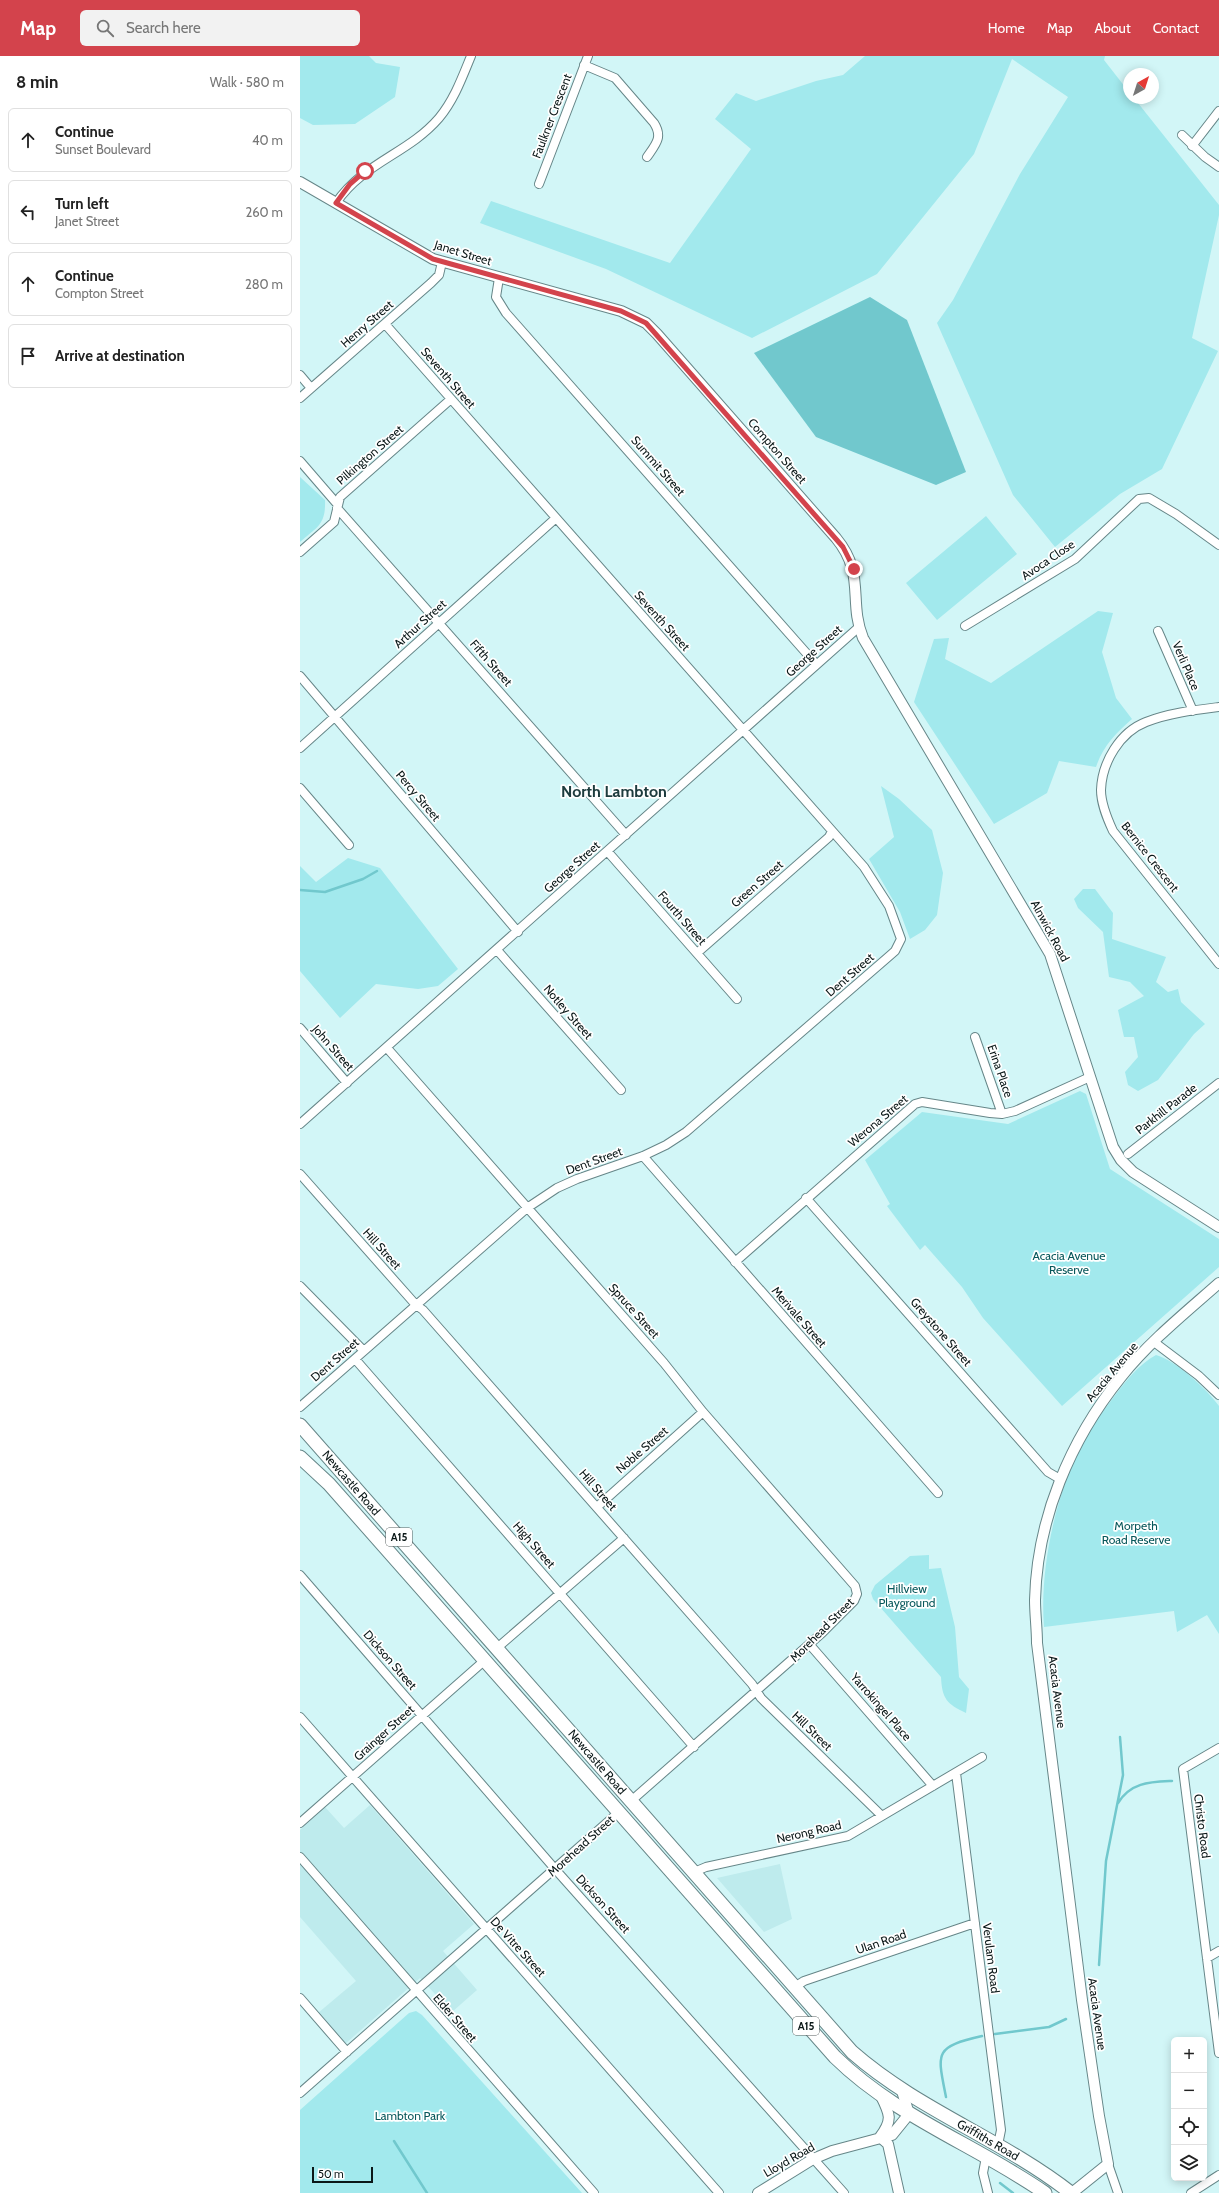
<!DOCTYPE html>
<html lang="en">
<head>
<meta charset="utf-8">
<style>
  :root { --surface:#fff; --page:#f2f2f2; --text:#222; --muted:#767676; --line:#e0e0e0; --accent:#d3434c }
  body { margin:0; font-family:Cabin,sans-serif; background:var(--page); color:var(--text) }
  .controls { position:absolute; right:12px; bottom:12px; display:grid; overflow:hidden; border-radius:6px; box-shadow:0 2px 10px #0003 }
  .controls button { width:36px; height:36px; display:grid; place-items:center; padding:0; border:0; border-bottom:1px solid var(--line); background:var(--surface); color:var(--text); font:20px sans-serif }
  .compass { position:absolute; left:823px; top:12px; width:36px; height:36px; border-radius:50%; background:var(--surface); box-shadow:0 2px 10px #0003; rotate:39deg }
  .scale { position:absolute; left:12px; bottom:10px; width:61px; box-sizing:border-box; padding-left:4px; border:2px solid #0b1818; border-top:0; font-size:11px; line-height:14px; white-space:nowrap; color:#0b1818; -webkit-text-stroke:3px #fff; paint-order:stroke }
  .stop { position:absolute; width:12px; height:12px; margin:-9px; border:3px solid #d3434c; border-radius:50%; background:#fff }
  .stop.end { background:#d3434c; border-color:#fff; box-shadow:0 1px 4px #0008 }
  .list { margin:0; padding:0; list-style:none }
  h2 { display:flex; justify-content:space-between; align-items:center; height:52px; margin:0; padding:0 16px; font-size:17px }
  h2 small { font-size:13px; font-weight:400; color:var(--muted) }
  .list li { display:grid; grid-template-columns:26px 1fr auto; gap:12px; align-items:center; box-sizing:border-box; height:64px; margin:0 8px 8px; padding:0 8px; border:1px solid var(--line); border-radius:6px }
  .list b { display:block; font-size:15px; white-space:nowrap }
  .list p { margin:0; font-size:13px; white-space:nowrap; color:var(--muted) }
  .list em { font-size:13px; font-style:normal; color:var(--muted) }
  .icon { flex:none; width:22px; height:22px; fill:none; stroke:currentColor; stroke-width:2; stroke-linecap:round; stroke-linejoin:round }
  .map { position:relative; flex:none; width:919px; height:2137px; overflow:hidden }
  header { display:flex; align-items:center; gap:24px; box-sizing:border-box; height:56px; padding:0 20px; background:var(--accent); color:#fff }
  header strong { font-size:19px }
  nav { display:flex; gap:22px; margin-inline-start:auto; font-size:14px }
  .search { width:280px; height:36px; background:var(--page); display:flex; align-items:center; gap:10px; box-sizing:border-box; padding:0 14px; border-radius:6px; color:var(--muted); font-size:15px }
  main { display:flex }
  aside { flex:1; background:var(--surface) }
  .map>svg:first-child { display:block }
</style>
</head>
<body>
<header>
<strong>Map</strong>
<div class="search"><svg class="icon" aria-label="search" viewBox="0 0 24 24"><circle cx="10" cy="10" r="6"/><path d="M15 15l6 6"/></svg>Search here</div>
<nav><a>Home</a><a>Map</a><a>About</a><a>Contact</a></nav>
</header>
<main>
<aside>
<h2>8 min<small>Walk · 580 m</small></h2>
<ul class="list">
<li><svg class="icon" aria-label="ahead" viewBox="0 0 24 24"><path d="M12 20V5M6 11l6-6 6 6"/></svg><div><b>Continue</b><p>Sunset Boulevard</p></div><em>40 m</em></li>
<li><svg class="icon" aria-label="left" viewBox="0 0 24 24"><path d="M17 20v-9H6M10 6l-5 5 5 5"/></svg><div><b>Turn left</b><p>Janet Street</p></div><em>260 m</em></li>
<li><svg class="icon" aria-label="ahead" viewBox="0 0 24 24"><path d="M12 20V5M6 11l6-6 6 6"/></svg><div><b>Continue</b><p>Compton Street</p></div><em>280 m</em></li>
<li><svg class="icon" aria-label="arrive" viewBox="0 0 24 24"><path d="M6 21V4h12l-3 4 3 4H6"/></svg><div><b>Arrive at destination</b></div></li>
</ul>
</aside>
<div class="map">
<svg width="919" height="2137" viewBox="0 0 919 2137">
  <rect width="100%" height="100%" fill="#d2f6f7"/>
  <path fill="#beebed" d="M70 1749 174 1868 143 1895 177 1934 152 1956 120 1922 45 1988 18 1957 56 1925 0 1861V1774L25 1751 44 1772Z
    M480 1808 492 1863 464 1876 417 1822Z"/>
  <path fill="#a2e9ed" d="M0 0H69L76 7 100 11 95 41 55 68 13 69 0 62Z
    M565 0H805L804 4 829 36V42H834L919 149V159L892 282 918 295 862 413 820 438 755 491 713 439 637 267 653 244 720 118 768 41 712 3 674 98 577 218 452 282 306 213 180 167 191 145 370 207 451 93 415 63 436 37 456 45 516 25 543 19Z
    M0 421 25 444C26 469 17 471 0 486Z
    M686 460 717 498 637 564 606 527Z
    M798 555 813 557 802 596 816 642 832 663C816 677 803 690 796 711L759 705 747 737 694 768 614 646 634 583 649 582 645 603 691 627Z
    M581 730 599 743 632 774 643 817 637 859 625 874 610 883 600 856 569 803 594 781Z
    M48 802 80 812 158 913 138 930 118 933 76 928 40 962 0 915V810L16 826Z
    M783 833H795L813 857 812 883 866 901 856 926 868 936 878 933 881 946 905 968 894 978 858 1024 838 1035 828 1029 825 1016 838 1001 834 981H824L818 954 844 940 830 926 809 921 803 876 778 852 774 843Z
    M780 1035 786 1038 810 1113 919 1183V1211L762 1350 683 1262 662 1231 625 1189 620 1194 587 1150 590 1148 565 1104 622 1056 708 1068Z
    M856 1299C875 1304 907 1333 919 1350V1578L907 1559 877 1576 874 1555 744 1571C739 1509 758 1425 791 1372 798 1361 806 1352 813 1342 824 1327 839 1308 856 1299Z
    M629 1499V1513L641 1512 655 1571 659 1621 669 1633 666 1657C647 1648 642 1643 641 1621L573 1543 571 1537 575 1529 610 1500Z
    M116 1955 122 1959 282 2137H0V2054L109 1957Z"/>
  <path fill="#71c8cd" d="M570 241 607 264 666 416 636 429 516 381 454 297Z"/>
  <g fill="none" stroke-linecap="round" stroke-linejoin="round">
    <path stroke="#71c8cd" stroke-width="2.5" d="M0 834 25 836 63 823 77 815
      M818 1747C831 1726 850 1726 872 1725
      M799 1909 806 1805 823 1719 820 1681
      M695 1978 749 1971 766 1963
      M646 2041C637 1996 634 1991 682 1980
      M94 2085 127 2137
      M700 2127 713 2137"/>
    <g stroke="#668688" stroke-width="10">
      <path id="minor" d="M284 9 315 22 354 67C363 81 356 88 347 101
        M882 79 905 101 919 111
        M892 90 919 55
        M239 128 288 0
        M36 147C64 106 108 98 139 62 154 44 162 22 171 0
        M199 222 196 241 206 257 516 608
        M0 319 11 332
        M0 342 131 227 139 219 142 206
        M0 405 38 449
        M37 452 326 779
        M0 496 34 466 40 441 151 343
        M665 570 775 503 839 443 849 442 876 458 919 489
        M858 575 893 655
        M0 620 218 876
        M919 651C895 654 869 657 846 666 820 676 802 706 801 734 801 748 807 762 813 775L919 908
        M0 692 256 462
        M0 732 49 789
        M308 796 437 943
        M197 894 321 1034
        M397 897 529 781 532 775
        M0 972 47 1027
        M675 981 702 1058
        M87 992 364 1307 403 1356 555 1530 557 1538 554 1545 522 1577 331 1745
        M0 1068 559 571
        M828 1098 919 1027
        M343 1100 638 1437
        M0 1118 116 1249 123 1254 452 1628 461 1642 582 1760
        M506 1142 748 1416 760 1423
        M435 1206 615 1048 622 1046 690 1057 702 1058 715 1055 790 1021
        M0 1230 64 1295
        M854 1286 899 1320 919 1339
        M55 1303 394 1691
        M0 1351 227 1152 257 1132 277 1123 343 1100 366 1089 386 1076 587 902 595 895 601 883 589 850 564 811 85 268
        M297 1451 403 1356
        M0 1519 255 1813 544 2137
        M510 1589 633 1730
        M197 1592 324 1482
        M0 1661 419 2137
        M919 1692 883 1713 919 1997
        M656 1717 701 2074 698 2089
        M0 1767 184 1605
        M0 1801 294 2137
        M394 1816 406 1811 548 1780 682 1701
        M907 1902 919 1895
        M496 1930 504 1925 675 1867
        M0 1942 47 1996
        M0 2037 319 1756
        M686 2101 683 2117 688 2137
        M808 2108 818 2137
        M891 2137 919 2119"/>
    </g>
    <g stroke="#668688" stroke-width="12">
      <path id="tertiary" d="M0 126 133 203 321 255 346 267 357 278 536 482C566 518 548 545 563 582L750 898 813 1091 821 1104 833 1116 919 1171
        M580 2081 588 2088 599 2137
        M580 2081C593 2064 590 2058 581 2040
        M458 2137 513 2103 532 2095 592 2079 609 2058 602 2035
        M772 2137 808 2108 799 2060 782 1944 737 1587C737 1573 735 1558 735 1544 737 1463 770 1384 821 1321 849 1286 885 1257 919 1227"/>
    </g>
    <g stroke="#668688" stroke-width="15">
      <path id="trunk" d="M0 1369 552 1996C618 2054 702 2083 771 2137
        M0 1401 29 1428 535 2001C596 2061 676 2089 745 2137"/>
    </g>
    <use href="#minor" stroke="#fff" stroke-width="8"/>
    <use href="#tertiary" stroke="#fff" stroke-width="10"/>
    <use href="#trunk" stroke="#fff" stroke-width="13"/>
  </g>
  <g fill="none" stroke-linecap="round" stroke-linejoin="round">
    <path stroke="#d3434c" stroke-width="5" d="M65 115 50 128 36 147 133 203 321 255 346 267 543 491 554 513"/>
  </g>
  <g text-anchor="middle" stroke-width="3.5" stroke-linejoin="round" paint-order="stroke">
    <g fill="#fff" stroke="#545d5d" stroke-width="1">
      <rect x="86" y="1472" width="26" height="18" rx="3"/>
      <rect x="493" y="1961" width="26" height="18" rx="3"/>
    </g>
    <g font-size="11" font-weight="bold" fill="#0b1818">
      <text x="99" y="1485">A15</text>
      <text x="506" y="1974">A15</text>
    </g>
    <g font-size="12" fill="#0b1818" stroke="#fff">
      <text transform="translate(252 60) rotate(-69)" y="4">Faulkner Crescent</text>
      <text transform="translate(163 197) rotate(17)" y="4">Janet Street</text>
      <text transform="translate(67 268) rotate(-41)" y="4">Henry Street</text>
      <text transform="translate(148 322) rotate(49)" y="4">Seventh Street</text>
      <text transform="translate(477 395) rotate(49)" y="4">Compton Street</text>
      <text transform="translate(70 399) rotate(-41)" y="4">Pilkington Street</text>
      <text transform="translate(358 410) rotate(49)" y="4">Summit Street</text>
      <text transform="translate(748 504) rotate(-34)" y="4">Avoca Close</text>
      <text transform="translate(362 565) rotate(48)" y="4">Seventh Street</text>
      <text transform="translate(120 568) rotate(-42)" y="4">Arthur Street</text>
      <text transform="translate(514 595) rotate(-42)" y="4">George Street</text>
      <text transform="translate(191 607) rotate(49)" y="4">Fifth Street</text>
      <text transform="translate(886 610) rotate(67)" y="4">Verli Place</text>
      <text transform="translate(118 740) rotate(50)" y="4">Percy Street</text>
      <text transform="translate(850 801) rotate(52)" y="4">Bernice Crescent</text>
      <text transform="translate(272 811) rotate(-42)" y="4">George Street</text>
      <text transform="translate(457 828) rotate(-41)" y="4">Green Street</text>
      <text transform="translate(382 862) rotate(49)" y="4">Fourth Street</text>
      <text transform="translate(750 875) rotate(62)" y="4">Alnwick Road</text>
      <text transform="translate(550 919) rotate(-41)" y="4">Dent Street</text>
      <text transform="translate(268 956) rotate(49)" y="4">Notley Street</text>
      <text transform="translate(33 992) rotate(49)" y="4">John Street</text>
      <text transform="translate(700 1015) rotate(71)" y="4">Erina Place</text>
      <text transform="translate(866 1053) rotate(-38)" y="4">Parkhill Parade</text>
      <text transform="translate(578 1065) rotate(-40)" y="4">Werona Street</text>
      <text transform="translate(294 1105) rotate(-20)" y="4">Dent Street</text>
      <text transform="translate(82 1193) rotate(48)" y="4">Hill Street</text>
      <text transform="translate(334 1255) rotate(48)" y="4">Spruce Street</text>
      <text transform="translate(499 1261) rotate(49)" y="4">Merivale Street</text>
      <text transform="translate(641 1276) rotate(49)" y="4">Greystone Street</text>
      <text transform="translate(35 1304) rotate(-41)" y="4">Dent Street</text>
      <text transform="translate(812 1316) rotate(-50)" y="4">Acacia Avenue</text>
      <text transform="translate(342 1394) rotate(-41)" y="4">Noble Street</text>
      <text transform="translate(51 1427) rotate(49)" y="4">Newcastle Road</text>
      <text transform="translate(298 1434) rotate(49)" y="4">Hill Street</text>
      <text transform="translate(234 1489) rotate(49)" y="4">High Street</text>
      <text transform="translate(522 1574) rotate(-45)" y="4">Morehead Street</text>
      <text transform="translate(90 1604) rotate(49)" y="4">Dickson Street</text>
      <text transform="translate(757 1636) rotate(83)" y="4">Acacia Avenue</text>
      <text transform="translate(581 1651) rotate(49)" y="4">Yarrokingel Place</text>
      <text transform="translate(512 1675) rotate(44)" y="4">Hill Street</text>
      <text transform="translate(84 1677) rotate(-42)" y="4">Grainger Street</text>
      <text transform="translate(297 1706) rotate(49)" y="4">Newcastle Road</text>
      <text transform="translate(902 1770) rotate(83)" y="4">Christo Road</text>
      <text transform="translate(509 1776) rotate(-13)" y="4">Nerong Road</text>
      <text transform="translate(281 1790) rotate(-42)" y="4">Morehead Street</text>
      <text transform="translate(303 1848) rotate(48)" y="4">Dickson Street</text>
      <text transform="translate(581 1886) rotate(-19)" y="4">Ulan Road</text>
      <text transform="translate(218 1891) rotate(48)" y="4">De Vitre Street</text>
      <text transform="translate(691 1902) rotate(83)" y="4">Verulam Road</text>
      <text transform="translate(797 1958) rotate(82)" y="4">Acacia Avenue</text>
      <text transform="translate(155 1962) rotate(49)" y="4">Elder Street</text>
      <text transform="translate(688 2084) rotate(30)" y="4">Griffiths Road</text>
      <text transform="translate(489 2104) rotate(-30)" y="4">Lloyd Road</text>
    </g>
    <g font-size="12" fill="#08585b" stroke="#fff">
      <text x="769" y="1204">Acacia Avenue<tspan x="769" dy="14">Reserve</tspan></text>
      <text x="836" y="1474">Morpeth<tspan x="836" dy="14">Road Reserve</tspan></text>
      <text x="607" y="1537">Hillview<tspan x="607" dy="14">Playground</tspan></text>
      <text x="110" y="2064">Lambton Park</text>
    </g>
    <g font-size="16" font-weight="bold" fill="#1e3c3e" stroke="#fff">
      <text x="314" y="741">North Lambton</text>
    </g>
  </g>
</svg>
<div class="controls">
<button>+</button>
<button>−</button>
<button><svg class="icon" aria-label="locate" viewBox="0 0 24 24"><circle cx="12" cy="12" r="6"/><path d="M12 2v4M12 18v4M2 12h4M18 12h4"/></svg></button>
<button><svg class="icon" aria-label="layers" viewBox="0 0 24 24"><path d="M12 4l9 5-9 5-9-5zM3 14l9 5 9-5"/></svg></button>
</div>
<svg class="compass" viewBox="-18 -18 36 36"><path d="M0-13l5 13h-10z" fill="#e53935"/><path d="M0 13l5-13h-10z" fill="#767676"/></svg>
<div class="scale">50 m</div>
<div class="stop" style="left:65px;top:115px"></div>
<div class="stop end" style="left:554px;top:513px"></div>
</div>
</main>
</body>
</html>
